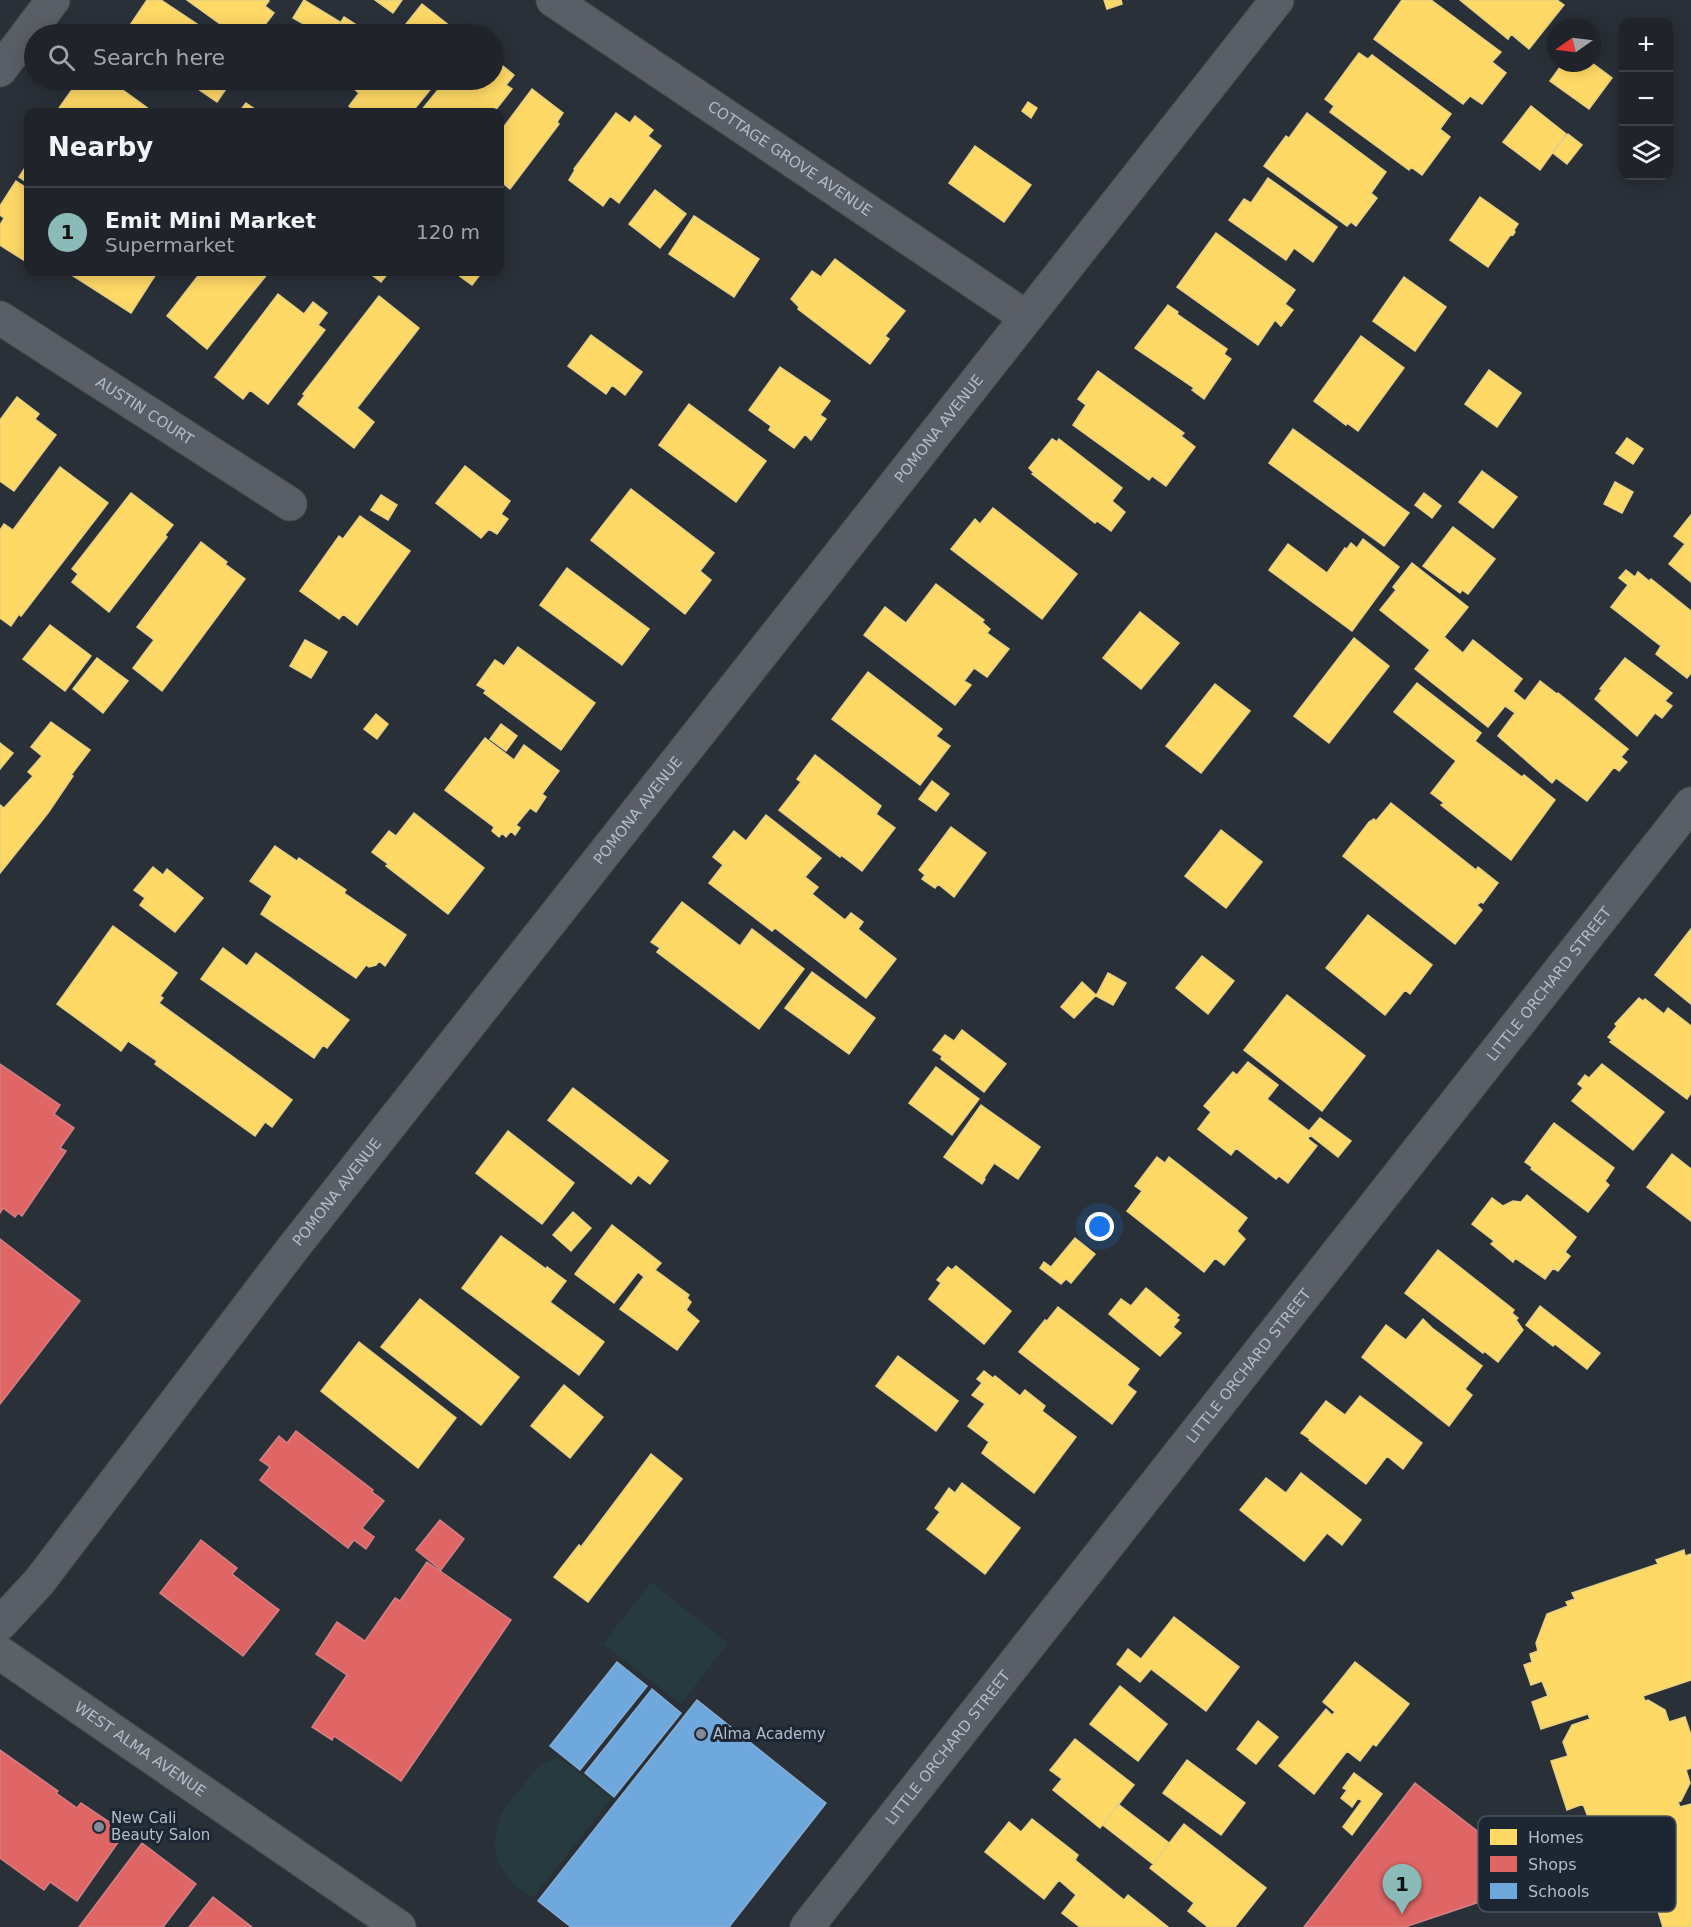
<!DOCTYPE html>
<html lang="en">
<head>
<meta charset="utf-8">
<style>
  :root { --surface:#20242a; --page:#2d3036; --text:#f1f3f6; --muted:#a2a4a8; --line:#3d4147; --accent:#8bbbb9 }
  body { margin:0; font-family:"DejaVu Sans",sans-serif; background:var(--page); color:var(--text) }
  .controls { position:absolute; right:18px; top:18px; display:grid; overflow:hidden; border-radius:12px; box-shadow:0 3px 15px #0003 }
  .controls button { width:54px; height:54px; display:grid; place-items:center; padding:0; border:0; border-bottom:2px solid var(--line); background:var(--surface); color:var(--text); font:30px sans-serif }
  .compass { position:absolute; left:1547px; top:18px; width:54px; height:54px; border-radius:50%; background:var(--surface); box-shadow:0 3px 15px #0003; rotate:256deg }
  .you { position:absolute; left:1100px; top:1227px; width:21px; height:21px; margin:-15px; border:4px solid #fff; border-radius:50%; background:#1a73e8; box-shadow:0 0 0 9px #1a73e833 }
  .badge { display:grid; place-items:center; width:39px; height:39px; border-radius:50%; background:var(--accent); color:#111; font-size:20px; font-weight:700 }
  .pin { position:absolute; translate:-50% -50px; filter:drop-shadow(0 2px 3px #0008) }
  .pin::after { content:''; position:absolute; top:32px; width:21px; height:18px; background:inherit; clip-path:polygon(0 0,100% 0,50% 100%) }
  .list { margin:0; padding:0; list-style:none }
  h2 { display:flex; justify-content:space-between; align-items:center; height:78px; margin:0; padding:0 24px; font-size:26px }
  h2 small { font-size:20px; font-weight:400; color:var(--muted) }
  .list li { display:grid; grid-template-columns:39px 1fr auto; gap:18px; align-items:center; box-sizing:border-box; height:90px; padding:0 24px; border-top:2px solid var(--line) }
  .list b { display:block; font-size:22px; white-space:nowrap }
  .list p { margin:0; font-size:20px; white-space:nowrap; color:var(--muted) }
  .list em { font-size:20px; font-style:normal; color:var(--muted) }
  .icon { flex:none; width:33px; height:33px; fill:none; stroke:currentColor; stroke-width:2; stroke-linecap:round; stroke-linejoin:round }
  .map { position:relative; flex:none; width:1691px; height:1927px; overflow:hidden }
  .search { position:absolute; background:var(--surface); box-shadow:0 3px 15px #0003; left:24px; top:24px; width:480px; height:66px; display:flex; align-items:center; gap:15px; box-sizing:border-box; padding:0 21px; border-radius:33px; color:var(--muted); font-size:22px }
  .panel { position:absolute; background:var(--surface); box-shadow:0 3px 15px #0003; left:24px; top:108px; width:480px; height:168px; border-radius:12px }
  .map>svg:first-child { display:block }
</style>
</head>
<body>
<div class="map">
<svg width="1691" height="1927" viewBox="0 0 1691 1927">
  <rect width="100%" height="100%" fill="#2a3038"/>
  <path fill="#273a3e" d="M651 1582 728 1643 681 1704 603 1644Z
    M555 1759H561L612 1798 532 1898 511 1883 497 1860 494 1844 497 1825 503 1810 539 1766Z"/>
  <path fill="#ffd966" stroke="#e8d084" stroke-width="1.5" d="M147 0H161L212 34H124Z
    M187 0H267L269 1 265 6 274 13 258 34H234Z
    M304 0 340 22 332 34H321L293 18Z
    M375 0H402L393 13Z
    M1104 0H1121L1122 4 1107 9Z
    M1402 0H1431L1501 52 1492 62 1506 73 1482 104 1470 96 1463 104 1374 39Z
    M1460 0H1557L1564 5 1529 49 1511 34 1508 39Z
    M422 4 460 34H398Z
    M344 17 358 26 353 34H343L336 30Z
    M1359 53 1368 59 1372 55 1451 114 1440 129 1450 137 1422 175 1411 167 1409 170 1330 112 1334 106 1325 99Z
    M494 59 514 75 506 85 512 89 494 112H420L446 80H494Z
    M1563 63H1592L1612 78 1589 109 1550 81Z
    M79 80H109L153 112H66L59 108Z
    M185 80H232L217 102Z
    M362 80H438L412 112H357L349 106 359 93 354 89Z
    M532 89 563 113 557 122 559 124 510 189 500 181V132Z
    M1028 102 1037 108 1031 118 1022 111Z
    M246 103 259 112H239Z
    M1531 106 1566 134 1540 170 1503 142Z
    M616 113 630 123 635 116 653 130 648 136 661 146 619 203 610 196 603 206 569 180 575 170 574 169Z
    M1307 113 1386 172 1371 193 1377 198 1356 226 1351 222 1347 226 1264 166 1286 136 1289 138Z
    M1568 134 1582 145 1567 164 1553 153Z
    M975 146 1031 185 1004 222 949 183Z
    M28 163V183L19 177Z
    M1268 178 1337 227 1313 262 1294 248 1286 260 1229 220 1244 199 1251 203Z
    M16 181 28 189V263L0 245V225L4 218 0 215V206Z
    M655 190 686 214 660 248 629 224Z
    M1480 197 1518 224 1514 230 1515 232 1513 235 1511 234 1488 267 1450 240Z
    M694 216 759 259 734 297 669 254Z
    M1216 233 1295 290 1285 304 1293 310 1281 326 1275 320 1258 345 1177 287Z
    M835 259 905 311 885 336 889 339 870 364 798 309 799 307 791 299 812 271 821 277Z
    M67 272H151L156 274 131 313Z
    M201 272H269L207 349 167 316Z
    M368 272H389L381 282Z
    M454 272H482L472 285Z
    M1404 277 1446 307 1415 351 1373 321Z
    M278 294 304 314 313 302 327 313 318 325 325 330 268 404 250 390 243 399 215 377Z
    M379 296 419 328 357 408 374 422 354 448 298 404 305 395 303 394Z
    M1168 305 1178 312 1177 314 1227 349 1224 354 1231 359 1204 399 1192 390 1194 388 1135 348Z
    M591 335 642 372 625 395 612 385 606 394 568 366Z
    M1361 336 1404 368 1358 431 1347 423 1346 425 1314 401Z
    M780 367 830 401 820 415 826 419 811 440 805 434 794 448 769 430 771 426 749 410Z
    M1489 370 1521 393 1497 427 1465 404Z
    M1098 371 1184 433 1181 436 1195 447 1166 486 1152 476 1149 480 1073 425 1086 405 1078 399Z
    M17 397 39 414 35 419 56 435 14 491 0 481V420Z
    M689 404 766 461 736 502 659 445Z
    M1293 429 1409 513 1384 546 1269 463Z
    M1627 438 1643 449 1633 464 1616 453Z
    M1052 439 1057 442 1059 439 1122 488 1112 501 1125 512 1111 531 1097 521 1095 523 1032 474 1034 473 1029 468Z
    M465 466 510 501 501 514 508 519 497 534 489 529 481 538 436 503Z
    M60 467 108 503 21 616 19 614 11 626 0 618V530L4 524 13 530Z
    M1482 471 1517 497 1493 528 1459 502Z
    M1615 482 1633 492 1622 513 1604 504Z
    M631 489 714 553 700 571 711 580 685 614 591 540Z
    M131 493 173 525 165 535 167 537 109 612 72 582 78 574 72 569Z
    M1424 493 1441 506 1432 518 1415 505Z
    M381 495 397 505 388 520 371 510Z
    M993 508 1077 574 1042 619 951 549 975 519 980 524Z
    M1691 515V582L1669 564 1685 544 1674 536Z
    M360 516 410 551 357 625 343 614 339 619 300 591 339 536 343 539Z
    M1453 527 1495 559 1468 594 1462 590 1460 593 1423 566Z
    M1363 539 1399 567 1352 631 1269 570 1288 544 1327 573 1345 548 1347 549 1351 543 1357 548Z
    M201 542 227 562 225 564 245 579 162 691 133 668 154 640 137 627Z
    M1412 563 1468 607 1444 637 1463 653 1473 640 1522 679 1513 691 1525 701 1540 681 1557 694 1558 693 1628 749 1621 757 1627 762 1619 771 1614 767 1587 801 1556 778 1552 783 1498 736 1515 713 1505 706 1488 727 1415 669 1430 650 1380 610 1396 590 1393 587Z
    M567 568 649 629 622 665 540 605Z
    M1626 570 1635 577 1638 572 1649 581 1651 579 1691 611V673L1687 678 1656 654 1661 646 1611 607 1628 585 1619 578Z
    M936 584 984 620 982 622 990 629 987 633 1009 649 987 677 974 668 964 681 971 685 955 705 864 635 885 607 906 623Z
    M1140 612 1179 643 1141 689 1103 658Z
    M50 625 91 656 65 691 23 659Z
    M1354 638 1389 666 1329 743 1294 716Z
    M305 640 327 652 311 678 290 666Z
    M518 647 595 703 561 750 484 693 486 690 477 685 495 660 504 666Z
    M97 658 128 681 103 713 73 689Z
    M1625 658 1672 693 1665 701 1672 706 1662 718 1655 713 1637 736 1595 699 1602 690 1600 689Z
    M868 672 942 729 936 736 950 746 920 785 832 719Z
    M1417 683 1481 733 1475 741 1522 777 1524 775 1555 800 1511 860 1441 805 1444 803 1431 793 1456 761 1394 712Z
    M1215 684 1250 711 1201 773 1166 746Z
    M376 714 388 724 377 739 364 729Z
    M51 722 90 750 71 775 73 776 48 813 0 873V805L4 808 33 776 28 772 42 756 31 747Z
    M501 724 517 736 506 751 490 739Z
    M485 738 514 760 524 745 559 771 542 794 546 797 536 812 530 808 516 825 520 828 515 835 511 831 506 837 502 833 499 837 492 831 494 827 445 790Z
    M0 743 13 753 0 769Z
    M815 755 881 806 876 814 895 828 862 871 841 855 840 857 779 810 801 782 797 779Z
    M932 781 949 794 936 811 919 799Z
    M1391 803 1476 870 1478 867 1498 883 1483 903 1481 902 1477 905 1482 910 1455 944 1343 856 1369 822 1374 819 1376 821Z
    M414 813 484 868 448 914 386 866 388 864 372 852 389 831 396 836Z
    M766 815 821 858 805 877 818 887 812 894 845 920 851 913 863 922 858 929 896 959 866 998 775 928 772 931 709 883 723 865 713 857 734 831 746 841Z
    M951 827 986 853 954 897 938 884 935 888 922 879 925 875 919 870Z
    M1221 830 1262 862 1226 908 1185 876Z
    M275 846 297 861 299 858 346 890 344 893 406 935 385 966 379 961 376 965 369 967 366 965 356 978 261 914 272 896 250 881Z
    M153 867 163 875 167 869 203 898 175 932 140 905 145 898 134 890Z
    M682 902 740 946 752 929 804 969 759 1029 657 952 660 948 651 942Z
    M1368 915 1432 965 1410 994 1405 990 1385 1015 1326 968Z
    M113 926 177 973 160 996 163 998 159 1003 292 1100 272 1127 265 1122 255 1136 155 1064 157 1061 128 1041 121 1051 57 1004Z
    M1691 929V1004L1655 975Z
    M223 948 247 966 256 953 349 1020 327 1048 323 1045 314 1058 311 1056 201 979Z
    M1202 956 1234 981 1208 1014 1176 988Z
    M812 972 875 1018 849 1054 785 1008Z
    M1108 973 1126 983 1113 1005 1096 996Z
    M1082 982 1096 995 1074 1018 1061 1007Z
    M1287 995 1365 1056 1322 1111 1244 1050Z
    M1639 998 1643 1001 1645 999 1664 1014 1668 1008 1691 1026V1093L1687 1099 1610 1042 1612 1040 1608 1037 1617 1026 1615 1024Z
    M962 1030 1006 1064 984 1092 941 1059 942 1056 933 1050 945 1035 954 1041Z
    M1248 1062 1278 1085 1267 1099 1309 1131 1320 1118 1351 1141 1338 1157 1310 1135 1308 1139 1317 1146 1288 1183 1279 1176 1276 1179 1236 1148 1231 1155 1198 1129 1211 1112 1204 1106 1233 1072 1237 1075Z
    M1602 1064 1664 1112 1633 1150 1572 1101 1583 1088 1578 1084 1585 1075 1589 1078Z
    M936 1067 979 1099 952 1135 909 1103Z
    M573 1088 668 1161 650 1184 638 1175 631 1184 548 1120Z
    M981 1105 1040 1147 1018 1179 994 1163 984 1178 985 1179 982 1184 944 1157Z
    M1554 1123 1614 1168 1605 1181 1609 1185 1588 1212 1531 1169 1532 1167 1525 1162Z
    M508 1131 574 1183 542 1224 476 1173Z
    M1672 1154 1691 1169V1221L1647 1187Z
    M1157 1157 1165 1163 1169 1157 1247 1218 1237 1231 1245 1239 1224 1265 1215 1258 1204 1272 1127 1211 1142 1191 1135 1186Z
    M1527 1195 1576 1237 1565 1252 1570 1256 1558 1271 1553 1268 1545 1279 1515 1258 1513 1262 1491 1244 1494 1241 1472 1224 1492 1198 1503 1206 1513 1201 1521 1202Z
    M573 1212 591 1228 571 1251 553 1235Z
    M612 1225 661 1263 655 1270 689 1295 687 1298 691 1302 686 1310 699 1321 677 1350 620 1309 644 1277 638 1272 614 1303 575 1274Z
    M501 1236 546 1269 547 1267 566 1281 550 1302 604 1342 579 1375 462 1288Z
    M1075 1238 1095 1254 1071 1283 1066 1279 1061 1284 1040 1268 1044 1262 1051 1267Z
    M1438 1250 1514 1310 1512 1313 1518 1318 1516 1320 1523 1330 1498 1362 1484 1351 1483 1353 1405 1293Z
    M956 1266 1011 1311 984 1344 929 1299 941 1283 937 1280 948 1267 952 1270Z
    M1146 1288 1179 1315 1176 1318 1179 1320 1173 1327 1181 1333 1160 1356 1109 1314 1121 1299 1131 1306Z
    M420 1299 519 1377 481 1425 381 1347Z
    M1540 1306 1600 1353 1587 1369 1555 1344 1553 1346 1526 1325Z
    M1058 1307 1139 1369 1127 1385 1136 1392 1112 1424 1019 1352 1045 1320 1047 1321Z
    M1423 1319 1432 1328 1482 1366 1465 1389 1472 1395 1449 1426 1362 1357 1386 1325 1406 1340Z
    M359 1342 456 1418 418 1468 321 1391Z
    M898 1356 958 1401 936 1431 876 1386Z
    M984 1371 993 1378 995 1376 1020 1396 1025 1390 1045 1406 1042 1411 1076 1437 1034 1493 982 1453 989 1442 968 1426 985 1404 972 1395 982 1383 977 1379Z
    M564 1385 603 1417 570 1458 531 1426Z
    M1360 1396 1422 1443 1403 1469 1387 1456 1366 1484 1309 1440 1310 1439 1301 1433 1326 1401 1345 1415Z
    M651 1454 682 1479 588 1602 554 1577 579 1545 581 1547Z
    M1301 1473 1361 1520 1342 1545 1327 1533 1304 1561 1240 1510 1266 1478 1286 1493Z
    M962 1483 1020 1528 985 1574 927 1529 940 1512 935 1508 949 1488 955 1493Z
    M1684 1550 1685 1556 1691 1554V1680L1643 1696 1645 1701 1648 1700 1665 1710 1669 1722 1685 1717 1691 1735V1768L1686 1770 1690 1783 1681 1801 1678 1802 1680 1807 1691 1804V1927H1663L1658 1911 1674 1906 1668 1886 1657 1890 1653 1876 1647 1878 1629 1824 1635 1822 1633 1817 1605 1826 1588 1817 1583 1804 1567 1810 1551 1761 1568 1756 1563 1742 1572 1725 1590 1719 1588 1714 1541 1729 1532 1702 1548 1696 1542 1681 1531 1685 1524 1665 1532 1662 1530 1654 1538 1651 1536 1643 1547 1614 1568 1606 1566 1602 1575 1599 1572 1593 1658 1564 1656 1560Z
    M1174 1617 1239 1667 1206 1711 1151 1669 1140 1682 1117 1664 1128 1649 1141 1659Z
    M1355 1662 1409 1704 1376 1746 1373 1744 1360 1761 1347 1751 1314 1794 1279 1766 1326 1709 1332 1715 1335 1712 1323 1702Z
    M1120 1686 1167 1724 1138 1761 1090 1724Z
    M1258 1721 1278 1737 1256 1764 1237 1749Z
    M1075 1739 1134 1785 1100 1828 1053 1790 1062 1779 1050 1770Z
    M1187 1760 1245 1803 1221 1835 1163 1793Z
    M1354 1773 1382 1794 1352 1835 1343 1827 1362 1801 1358 1798 1352 1807 1341 1798 1347 1790 1343 1788Z
    M1118 1804 1169 1843 1153 1864 1103 1825Z
    M1032 1819 1078 1855 1075 1860 1124 1900 1128 1895 1168 1927H1080L1062 1913 1076 1895 1059 1880 1044 1899 985 1852 1009 1822 1021 1832Z
    M1184 1824 1266 1888 1235 1927H1208L1188 1911 1194 1903 1150 1868Z"/>
  <path fill="#e06666" stroke="#d38084" stroke-width="1.5" d="M0 1064 60 1105 54 1114 74 1128 60 1148 66 1151 22 1216 18 1213 15 1217 3 1208 0 1213Z
    M0 1239 80 1301 0 1404Z
    M296 1431 373 1490 372 1492 384 1501 362 1528 374 1537 366 1549 354 1540 348 1548 260 1480 270 1467 260 1460 279 1436 287 1443Z
    M440 1520 464 1539 441 1570 416 1550Z
    M201 1540 237 1568 232 1574 279 1610 243 1656 160 1593Z
    M427 1562 511 1620 401 1781 334 1736 332 1740 312 1727 347 1675 316 1654 337 1622 365 1641 395 1598 400 1601Z
    M0 1750 58 1791 56 1793 77 1808 81 1803 121 1830 117 1836 121 1838 77 1901 50 1882 44 1890 0 1858Z
    M1415 1783 1528 1870 1512 1891 1405 1927H1304Z
    M142 1843 196 1884 163 1927H79Z
    M213 1897 252 1927H189Z"/>
  <path fill="#6fa8dc" stroke="#84aed6" stroke-width="1.5" d="M617 1662 647 1686 580 1770 550 1746Z
    M652 1689 681 1713 614 1797 585 1773Z
    M697 1700 826 1803 729 1927H571L538 1901Z"/>
  <g fill="none" stroke-linecap="round" stroke-linejoin="round">
    <g stroke="#484c53" stroke-width="35">
      <g id="minor">
        <path id="s1" d="M553 0 1026 317"/>
        <path d="M0 70 53 0"/>
        <path id="s2" d="M0 318 290 504"/>
        <path id="s3" d="M0 1624 39 1582 293 1248 1277 0"/>
        <path id="s4" d="M807 1927 1691 804"/>
      </g>
    </g>
    <g stroke="#484c55" stroke-width="35">
      <g id="primary">
        <path id="s5" d="M0 1653 399 1927"/>
      </g>
    </g>
    <use href="#minor" stroke="#5a5e66" stroke-width="33"/>
    <use href="#primary" stroke="#5c6168" stroke-width="33"/>
  </g>
  <g fill="#848b96" stroke="#1d2633" stroke-width="2">
    <circle cx="701" cy="1734" r="6"/>
    <circle cx="99" cy="1827" r="6"/>
  </g>
  <g text-anchor="middle" stroke-width="6" stroke-linejoin="round" paint-order="stroke">
    <g font-size="15" fill="#b4bcc9" stroke="#1d2633">
      <text dy="5" stroke="none"><textPath href="#s1" startOffset="285">COTTAGE GROVE AVENUE</textPath></text>
      <text dy="5" stroke="none"><textPath href="#s2" startOffset="172">AUSTIN COURT</textPath></text>
      <text dy="5" stroke="none"><textPath href="#s3" startOffset="1520">POMONA AVENUE</textPath></text>
      <text dy="5" stroke="none"><textPath href="#s3" startOffset="1034">POMONA AVENUE</textPath></text>
      <text dy="5" stroke="none"><textPath href="#s4" startOffset="1200">LITTLE ORCHARD STREET</textPath></text>
      <text dy="5" stroke="none"><textPath href="#s3" startOffset="548">POMONA AVENUE</textPath></text>
      <text dy="5" stroke="none"><textPath href="#s4" startOffset="714">LITTLE ORCHARD STREET</textPath></text>
      <text dy="5" stroke="none"><textPath href="#s4" startOffset="228">LITTLE ORCHARD STREET</textPath></text>
      <text dy="5" stroke="none"><textPath href="#s5" startOffset="170">WEST ALMA AVENUE</textPath></text>
    </g>
    <g font-size="15" fill="#b4bcc9" stroke="#1d2633" text-anchor="start">
      <text x="713" y="1739">Alma Academy</text>
      <text x="111" y="1823">New Cali<tspan x="111" dy="17">Beauty Salon</tspan></text>
    </g>
  </g>
  <rect x="1478" y="1816" width="198" height="96" rx="9" fill="#1d2633" stroke="#4a5360" stroke-width="1.5"/>
  <rect x="1490" y="1829" width="27" height="16" fill="#ffd966"/>
  <rect x="1490" y="1856" width="27" height="16" fill="#e06666"/>
  <rect x="1490" y="1883" width="27" height="16" fill="#6fa8dc"/>
  <g font-size="16" fill="#b4bcc9">
    <text x="1528" y="1843">Homes</text>
    <text x="1528" y="1870">Shops</text>
    <text x="1528" y="1897">Schools</text>
  </g>
</svg>
<div class="controls">
<button>+</button>
<button>−</button>
<button><svg class="icon" aria-label="layers" viewBox="0 0 24 24"><path d="M12 4l9 5-9 5-9-5zM3 14l9 5 9-5"/></svg></button>
</div>
<svg class="compass" viewBox="-18 -18 36 36"><path d="M0-13l5 13h-10z" fill="#e53935"/><path d="M0 13l5-13h-10z" fill="#a2a4a8"/></svg>
<div class="you"></div>
<div class="pin badge" style="left:1402px;top:1914px">1</div>
<div class="search"><svg class="icon" aria-label="search" viewBox="0 0 24 24"><circle cx="10" cy="10" r="6"/><path d="M15 15l6 6"/></svg>Search here</div>
<section class="panel">
<h2>Nearby<small></small></h2>
<ul class="list">
<li><span class="badge">1</span><div><b>Emit Mini Market</b><p>Supermarket</p></div><em>120 m</em></li>
</ul>
</section>
</div>
</body>
</html>
